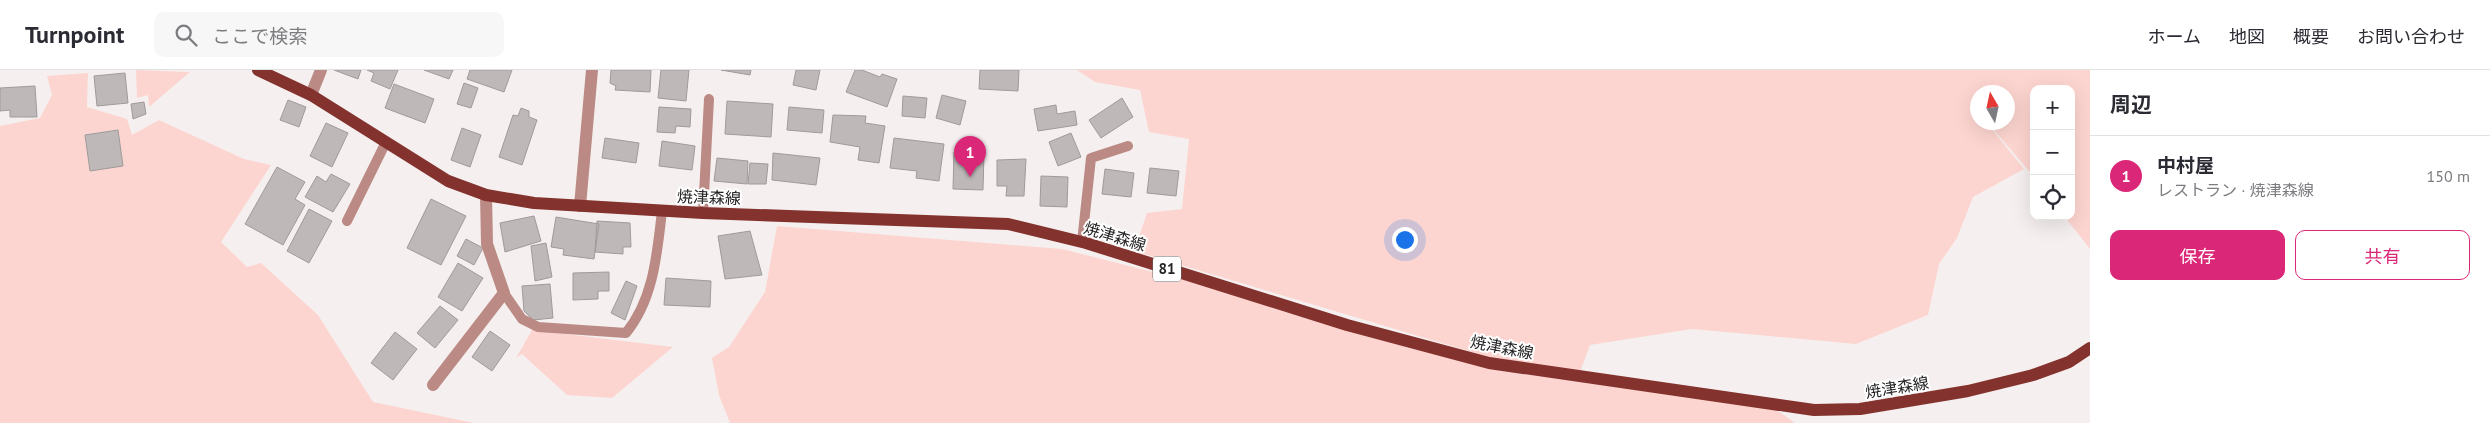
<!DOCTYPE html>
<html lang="ja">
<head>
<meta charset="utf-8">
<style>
  :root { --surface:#fff; --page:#f7f7f7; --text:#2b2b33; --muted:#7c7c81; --line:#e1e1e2; --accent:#db2777 }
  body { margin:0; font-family:"PT Sans","Noto Sans JP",sans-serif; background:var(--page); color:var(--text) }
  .controls { position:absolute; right:15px; top:15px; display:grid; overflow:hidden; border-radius:10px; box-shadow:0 5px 20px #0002 }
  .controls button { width:45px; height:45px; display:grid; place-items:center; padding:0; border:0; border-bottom:1px solid var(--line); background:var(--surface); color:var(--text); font:25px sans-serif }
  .compass { position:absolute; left:1970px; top:15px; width:45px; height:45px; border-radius:50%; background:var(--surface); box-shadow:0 5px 20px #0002; rotate:351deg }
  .you { position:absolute; left:1404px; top:169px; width:18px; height:18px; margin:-12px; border:4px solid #fff; border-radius:50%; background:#1a73e8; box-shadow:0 0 0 8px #1a73e833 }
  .badge { display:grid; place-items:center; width:32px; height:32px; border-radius:50%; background:var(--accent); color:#fff; font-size:16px; font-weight:700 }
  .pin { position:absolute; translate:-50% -41px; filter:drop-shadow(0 1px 2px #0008) }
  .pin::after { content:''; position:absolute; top:26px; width:18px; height:15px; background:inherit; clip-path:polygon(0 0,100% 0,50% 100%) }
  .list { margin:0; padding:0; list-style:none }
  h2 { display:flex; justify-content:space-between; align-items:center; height:65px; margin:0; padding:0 20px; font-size:21px }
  h2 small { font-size:16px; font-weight:400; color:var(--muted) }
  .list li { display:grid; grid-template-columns:32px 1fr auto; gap:15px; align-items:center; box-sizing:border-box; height:80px; padding:0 20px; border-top:1px solid var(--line) }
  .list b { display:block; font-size:19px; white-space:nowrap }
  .list p { margin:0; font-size:16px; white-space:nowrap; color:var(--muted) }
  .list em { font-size:16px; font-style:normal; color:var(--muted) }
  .actions { display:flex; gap:10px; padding:15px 20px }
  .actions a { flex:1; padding:11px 0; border:1px solid var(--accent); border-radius:10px; text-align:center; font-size:18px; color:var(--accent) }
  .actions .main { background:var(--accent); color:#fff }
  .icon { flex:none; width:28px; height:28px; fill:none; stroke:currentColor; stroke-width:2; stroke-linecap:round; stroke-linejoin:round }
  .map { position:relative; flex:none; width:2090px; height:353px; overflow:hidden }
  header { display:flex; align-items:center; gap:30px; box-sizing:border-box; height:70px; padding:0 25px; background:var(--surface); border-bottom:1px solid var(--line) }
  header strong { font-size:24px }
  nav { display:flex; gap:28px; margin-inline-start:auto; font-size:18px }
  .search { width:350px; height:45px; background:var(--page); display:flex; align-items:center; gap:12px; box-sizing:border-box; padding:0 18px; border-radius:10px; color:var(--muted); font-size:19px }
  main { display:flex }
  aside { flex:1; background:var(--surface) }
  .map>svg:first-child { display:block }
</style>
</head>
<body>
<header>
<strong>Turnpoint</strong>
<div class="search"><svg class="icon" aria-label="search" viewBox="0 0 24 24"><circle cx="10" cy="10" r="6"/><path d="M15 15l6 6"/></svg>ここで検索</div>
<nav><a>ホーム</a><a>地図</a><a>概要</a><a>お問い合わせ</a></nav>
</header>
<main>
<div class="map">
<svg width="2090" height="353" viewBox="0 0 2090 353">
  <rect width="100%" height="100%" fill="#f5f0ef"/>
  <path fill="#fdd5d0" d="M136 0 190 2 149 37 148 25 137 28Z
    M1077 0H2090V179L2064 146H2071V19H2034V107L1988 53 2008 52V22H1978L1977 39 1969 31 1977 41 1978 52 1987 53 2024 99 1973 127 1957 168 1939 194 1928 245 1856 274 1692 259 1590 275 1580 302 1765 332 1795 353H730L719 325 712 288 729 277 765 222 777 156 1062 179 1482 285 1134 181 1147 143 1182 139 1189 69 1149 62 1140 20 1095 12Z
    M88 3 87 37 127 49 132 65 159 50 244 89 271 95 221 172 247 197 261 193 318 245 373 332 474 353H0V56L40 48 52 25 47 6Z
    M532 260 673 277 612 328 567 325 522 284 516 288Z"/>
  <path fill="#beb9b8" stroke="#9f9b9a" d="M334 0H361L358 9Z
    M367 0H398L390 19 371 11 374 3Z
    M424 0H453L449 9Z
    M470 0H512L504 22 467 9Z
    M611 0H651L650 22 615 20 616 16 610 13Z
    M661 0H689L686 31 658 28Z
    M721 0H751L750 5Z
    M796 0H820L816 20 793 15Z
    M855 0H862L880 7 882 4 897 9 887 37 846 22Z
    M980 0H1019L1018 21 979 19Z
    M125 3 128 33 97 36 94 6Z
    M464 13 478 18 471 38 457 34Z
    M394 14 434 29 425 53 385 38Z
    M35 16 37 47H10V40L0 41V18Z
    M942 25 966 31 960 55 936 48Z
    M903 26 927 28 925 48 902 46Z
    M1122 28 1133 47 1101 68 1089 50Z
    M288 30 306 37 299 57 280 50Z
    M727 31 773 34 771 67 725 64Z
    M144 32 146 44 133 49 131 34Z
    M1056 35 1057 44 1075 41 1077 55 1038 61 1034 39Z
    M659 37 691 39 690 57 676 56 675 63 657 62Z
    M789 37 824 40 822 63 787 60Z
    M521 38 529 41V47L537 50 522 95 499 87 513 45 518 46Z
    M833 45 866 46 865 53 885 56 879 93 858 90 860 77 830 72Z
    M326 53 348 63 332 97 310 86Z
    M462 58 481 65 470 97 451 90Z
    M118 60 123 96 90 101 85 65Z
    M1071 63 1081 87 1058 96 1049 72Z
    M605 68 639 73 636 93 602 88Z
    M894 68 944 74 939 111 916 108 917 101 890 98Z
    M662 71 695 76 692 100 659 96Z
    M954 82 984 83 983 120 953 119Z
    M773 83 820 88 816 115 772 110Z
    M717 88 748 91 747 114 714 111Z
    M1026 89 1024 126H1006L1007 116H997V90Z
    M750 93 768 94 766 114H748Z
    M277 97 305 112 295 129 305 135 283 175 245 154Z
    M1150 98 1179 101 1176 126 1147 123Z
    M1105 99 1134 103 1131 127 1102 124Z
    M331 104 350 114 333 142 305 127 317 106 326 112Z
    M1041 106 1068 107 1067 137 1040 136Z
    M431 129 466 146 441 195 407 178Z
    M309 139 332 151 309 193 287 181Z
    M534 146 541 171 505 182 500 153Z
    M556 147 599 154 594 189 563 185 564 179 551 177Z
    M597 151 630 153 631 177H623V184L595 182Z
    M750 161 762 205 725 209 718 166Z
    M466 169 483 178 474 195 457 186Z
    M546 173 552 207 535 211 531 176Z
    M458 193 483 208 462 241 438 227Z
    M609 202V221H598V229L573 230V203Z
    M666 208 711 211 710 237 664 235Z
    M626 211 637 216 625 250 611 243Z
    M550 214 553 248 533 250 524 241 522 216Z
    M440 236 458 250 435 278 417 263Z
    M490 261 510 275 492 301 472 287Z
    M395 262 417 279 393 310 371 293Z"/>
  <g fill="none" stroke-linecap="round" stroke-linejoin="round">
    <path stroke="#bb8a85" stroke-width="10" d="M703 143 709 29
      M347 151 386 72
      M1082 172 1091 88 1128 76
      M504 223 522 249 538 257 626 263C654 229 657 183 662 141"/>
    <path stroke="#bb8a85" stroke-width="12" d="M311 25 321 0
      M433 315 504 223 487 174 486 125"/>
    <path stroke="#bb8a85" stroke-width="12" d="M580 136 592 0"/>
    <path stroke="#84322e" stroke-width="12" d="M258 0 311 25 448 111 486 125 534 133 703 143 1008 154 1086 173 1347 255 1489 293 1814 340 1860 339 1968 321 2033 305 2069 292 2090 278"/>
  </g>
  <g text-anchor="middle" stroke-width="4" stroke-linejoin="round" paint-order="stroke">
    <rect fill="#fff" stroke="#666565" stroke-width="1" x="1153" y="186.5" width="28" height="25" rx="4"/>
    <g font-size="15" font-weight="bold" fill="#252323">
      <text x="1167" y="204">81</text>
    </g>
    <g font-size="16" fill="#252323" stroke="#fff">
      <text transform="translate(709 127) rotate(2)" y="6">焼津森線</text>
      <text transform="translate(1115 166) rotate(17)" y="6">焼津森線</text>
      <text transform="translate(1502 277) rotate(11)" y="6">焼津森線</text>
      <text transform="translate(1897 317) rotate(-9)" y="6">焼津森線</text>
    </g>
  </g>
</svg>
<div class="controls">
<button>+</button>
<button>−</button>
<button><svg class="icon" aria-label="locate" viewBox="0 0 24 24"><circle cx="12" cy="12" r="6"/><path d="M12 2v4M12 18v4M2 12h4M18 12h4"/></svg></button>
</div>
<svg class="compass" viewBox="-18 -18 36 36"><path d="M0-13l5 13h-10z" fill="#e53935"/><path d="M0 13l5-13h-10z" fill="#7c7c81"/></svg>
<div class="you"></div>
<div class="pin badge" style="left:970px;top:107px">1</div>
</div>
<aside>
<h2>周辺<small></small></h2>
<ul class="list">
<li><span class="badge">1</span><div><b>中村屋</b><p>レストラン · 焼津森線</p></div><em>150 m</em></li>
</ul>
<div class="actions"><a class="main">保存</a><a>共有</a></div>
</aside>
</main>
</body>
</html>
